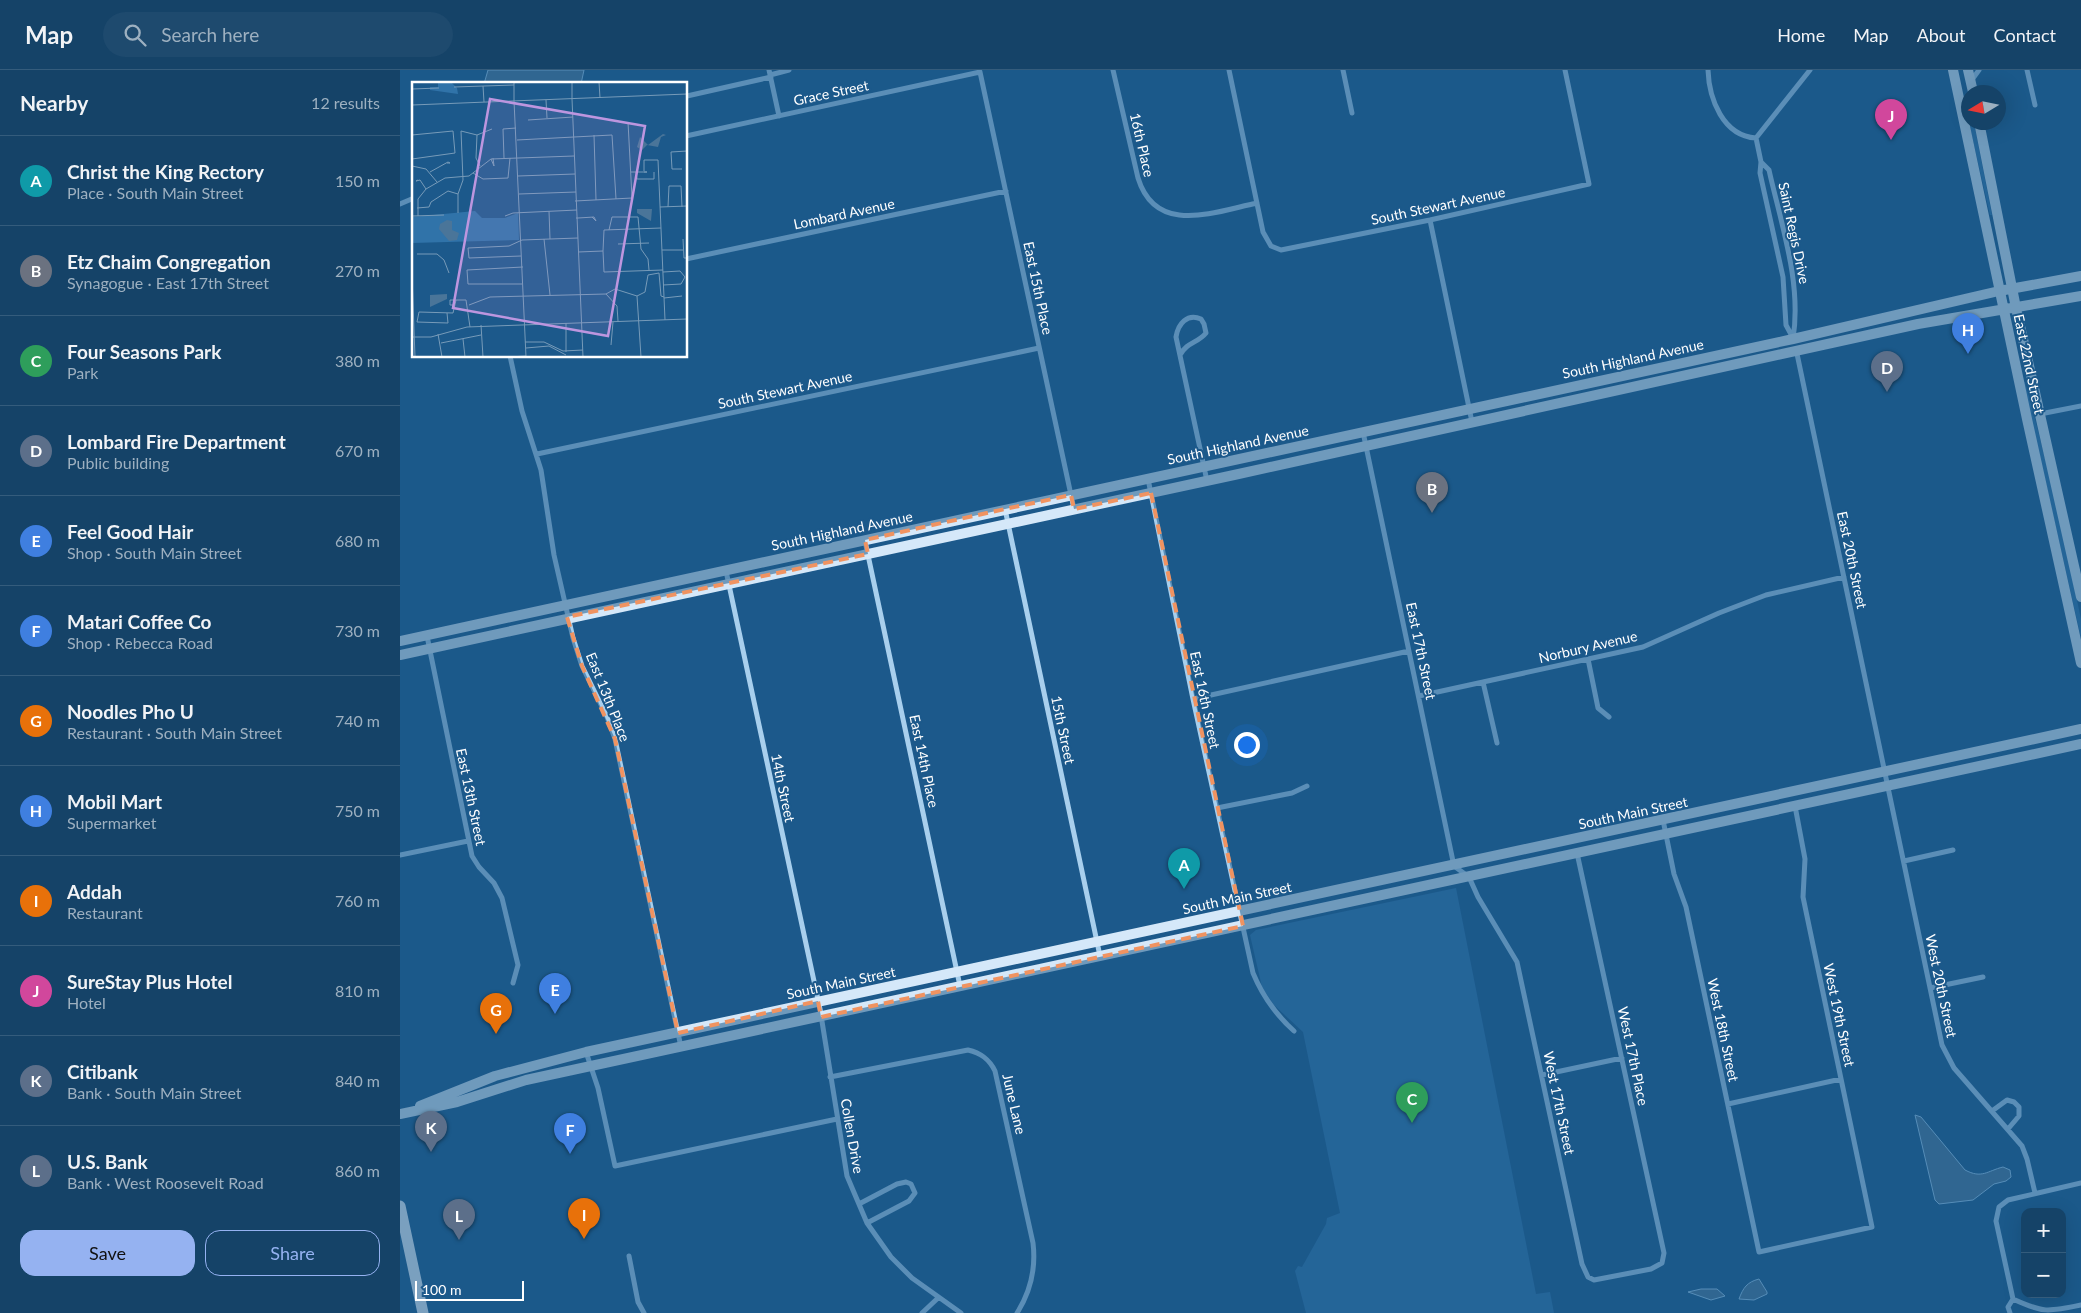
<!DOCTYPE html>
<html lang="en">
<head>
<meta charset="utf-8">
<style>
  :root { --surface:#154368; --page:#1e4a6e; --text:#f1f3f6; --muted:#9db0c0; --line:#345c7c; --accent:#95b2f1 }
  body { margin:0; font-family:Lato,sans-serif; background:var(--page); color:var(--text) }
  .controls { position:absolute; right:15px; bottom:15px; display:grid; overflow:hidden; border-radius:10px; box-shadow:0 5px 20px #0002 }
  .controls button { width:45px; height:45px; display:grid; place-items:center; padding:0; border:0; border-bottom:1px solid var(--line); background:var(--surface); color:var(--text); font:25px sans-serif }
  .compass { position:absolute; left:1561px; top:15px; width:45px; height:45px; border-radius:50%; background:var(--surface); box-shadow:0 5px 20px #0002; rotate:260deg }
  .scale { position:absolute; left:15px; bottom:12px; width:109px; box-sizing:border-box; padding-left:5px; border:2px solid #fff; border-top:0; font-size:14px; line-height:18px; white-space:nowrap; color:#fff; -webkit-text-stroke:4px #1c598b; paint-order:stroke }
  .you { position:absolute; left:846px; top:674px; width:18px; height:18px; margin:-12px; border:4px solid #fff; border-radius:50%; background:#1a73e8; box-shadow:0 0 0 8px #1a73e833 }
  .badge { display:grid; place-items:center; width:32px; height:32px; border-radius:50%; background:var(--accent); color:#fff; font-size:16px; font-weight:700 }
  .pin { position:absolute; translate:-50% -41px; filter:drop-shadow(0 1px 2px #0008) }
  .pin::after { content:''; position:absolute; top:26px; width:18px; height:15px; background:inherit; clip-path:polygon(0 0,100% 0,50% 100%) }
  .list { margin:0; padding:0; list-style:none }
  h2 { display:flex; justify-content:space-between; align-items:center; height:65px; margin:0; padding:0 20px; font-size:21px }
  h2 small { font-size:16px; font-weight:400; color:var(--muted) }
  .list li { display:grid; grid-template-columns:32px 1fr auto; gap:15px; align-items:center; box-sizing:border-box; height:90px; padding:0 20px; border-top:1px solid var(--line) }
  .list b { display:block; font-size:19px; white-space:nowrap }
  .list p { margin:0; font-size:16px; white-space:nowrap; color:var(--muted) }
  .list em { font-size:16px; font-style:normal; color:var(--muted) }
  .actions { display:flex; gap:10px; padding:15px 20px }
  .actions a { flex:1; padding:11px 0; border:1px solid var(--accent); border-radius:15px; text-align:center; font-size:18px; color:var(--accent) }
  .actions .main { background:var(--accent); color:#111 }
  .icon { flex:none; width:28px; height:28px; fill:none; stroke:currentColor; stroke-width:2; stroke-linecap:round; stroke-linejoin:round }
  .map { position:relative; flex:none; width:1681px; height:1243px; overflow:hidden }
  header { display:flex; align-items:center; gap:30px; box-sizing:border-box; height:70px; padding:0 25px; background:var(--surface); border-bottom:1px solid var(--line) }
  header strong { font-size:24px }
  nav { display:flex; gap:28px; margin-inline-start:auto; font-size:18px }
  .search { width:350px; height:45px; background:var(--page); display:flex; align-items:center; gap:12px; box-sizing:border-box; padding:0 18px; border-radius:28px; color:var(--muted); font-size:19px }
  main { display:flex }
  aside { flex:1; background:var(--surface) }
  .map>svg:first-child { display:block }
</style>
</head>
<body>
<header>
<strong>Map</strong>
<div class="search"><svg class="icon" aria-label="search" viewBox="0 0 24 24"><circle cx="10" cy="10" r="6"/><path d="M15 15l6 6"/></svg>Search here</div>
<nav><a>Home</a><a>Map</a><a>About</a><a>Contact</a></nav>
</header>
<main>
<aside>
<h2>Nearby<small>12 results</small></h2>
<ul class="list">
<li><span class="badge" style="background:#0f9aa8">A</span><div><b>Christ the King Rectory</b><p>Place · South Main Street</p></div><em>150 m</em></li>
<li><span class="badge" style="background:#6b7280">B</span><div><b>Etz Chaim Congregation</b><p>Synagogue · East 17th Street</p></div><em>270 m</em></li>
<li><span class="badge" style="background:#2e9e5b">C</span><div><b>Four Seasons Park</b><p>Park</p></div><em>380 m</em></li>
<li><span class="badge" style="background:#5c6f8a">D</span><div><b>Lombard Fire Department</b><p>Public building</p></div><em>670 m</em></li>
<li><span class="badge" style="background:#3f7fe0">E</span><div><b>Feel Good Hair</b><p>Shop · South Main Street</p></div><em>680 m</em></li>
<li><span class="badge" style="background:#3f7fe0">F</span><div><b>Matari Coffee Co</b><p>Shop · Rebecca Road</p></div><em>730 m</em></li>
<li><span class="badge" style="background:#e8710a">G</span><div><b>Noodles Pho U</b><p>Restaurant · South Main Street</p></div><em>740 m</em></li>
<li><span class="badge" style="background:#3f7fe0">H</span><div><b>Mobil Mart</b><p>Supermarket</p></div><em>750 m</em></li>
<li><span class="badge" style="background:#e8710a">I</span><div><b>Addah</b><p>Restaurant</p></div><em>760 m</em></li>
<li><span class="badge" style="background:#d1479c">J</span><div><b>SureStay Plus Hotel</b><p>Hotel</p></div><em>810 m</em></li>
<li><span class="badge" style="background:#5c6f8a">K</span><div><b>Citibank</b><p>Bank · South Main Street</p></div><em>840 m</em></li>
<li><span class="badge" style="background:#5c6f8a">L</span><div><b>U.S. Bank</b><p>Bank · West Roosevelt Road</p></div><em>860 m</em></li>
</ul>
<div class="actions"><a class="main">Save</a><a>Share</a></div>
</aside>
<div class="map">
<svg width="1681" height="1243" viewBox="0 0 1681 1243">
  <rect width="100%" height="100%" fill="#1c598b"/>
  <path fill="#3073a9" d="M1569 53H1574L1592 145H1590Z
    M1623 312H1625C1647 390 1664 469 1681 549V568Z
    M1056 818 1136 1224 1150 1222 1154 1243H906L895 1201 898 1196 902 1197 926 1154 927 1148 940 1143 903 962 874 935 862 917 850 865 856 860Z"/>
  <path fill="#4a7599" stroke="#9bcbee" d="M88 0H184L181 14H84Z
    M1515 1045 1521 1047 1565 1100C1582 1109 1587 1101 1603 1097L1610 1100 1611 1107 1606 1111 1594 1114 1573 1130 1539 1134 1535 1130Z
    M1359 1209 1367 1222V1224L1354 1230 1339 1229C1343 1218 1347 1212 1359 1209Z
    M1301 1219H1317L1325 1226 1311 1230 1288 1222Z"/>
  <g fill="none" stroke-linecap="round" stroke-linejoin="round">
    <path stroke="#a8cfed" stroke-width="5" d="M369 0 379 46
      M713 0 738 108C756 166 814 142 857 133
      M829 0 863 162 871 176 881 180 1030 150 1189 114 1165 0
      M943 0 952 43
      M1308 0C1309 29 1323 66 1356 68
      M1627 0 1635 35
      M370 5 389 0
      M1571 11 1579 0
      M287 26 371 7
      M286 66 580 2 674 439
      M1361 92 1369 100C1381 154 1402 213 1393 269
      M0 134 14 128
      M1030 150 1072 352
      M286 189 606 121
      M1393 268 1386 255 1383 207 1360 103 1361 92 1356 68 1410 0
      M1396 279 1542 975 1554 998 1622 1076 1627 1089 1635 1123
      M780 285C787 272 798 273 806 263L804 254 801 249C787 243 778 254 776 267L804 397 807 411
      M110 286 122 341 141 400 154 485 173 568 182 596 207 647 215 669 281 977
      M1640 344 1681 336
      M963 362 1054 796 1069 807 1078 827 1117 892 1182 1194 1188 1207 1194 1210 1251 1199 1262 1193 1264 1183 1177 783
      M137 384 639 278
      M748 409 793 629 853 903C863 927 875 944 894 961
      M605 439 700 886
      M465 471 560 916
      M326 501 420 939 447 1106 467 1153 491 1187 512 1208 561 1243
      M27 566 72 786 79 797 94 813 102 828 118 895 113 913
      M1188 589 1198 638 1209 647
      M1083 612 1097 673
      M1019 626 1243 577 1319 543 1366 525 1444 507
      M793 629 1009 581
      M817 738 892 723 907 716
      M1263 750 1274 804 1286 837 1359 1182 1472 1157 1403 827 1405 789 1395 736
      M0 785 68 771
      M1504 791 1553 780
      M1530 918 1583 907
      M186 982 198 1018 215 1096 437 1049
      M1142 1005 1222 988
      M430 1007 568 980C581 983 589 989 595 1001L633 1173C636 1198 631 1221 617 1243
      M1328 1034 1441 1009
      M1592 1041 1607 1030 1614 1032 1619 1037V1046L1608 1059
      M1681 1113 1608 1130 1599 1137 1596 1151 1613 1229C1643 1243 1648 1242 1681 1235
      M459 1134 497 1114 506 1112 511 1114 515 1123 509 1131 467 1153
      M229 1186 238 1232 244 1243
      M522 1243 538 1228
      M1610 1243 1608 1237 1613 1229"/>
    <path stroke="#d5e8f9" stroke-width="10" d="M1553 0 1627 349 1681 593
      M1568 0 1573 22
      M1579 52 1616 238 1681 527
      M0 571 1393 269 1599 221 1681 206
      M0 585 834 405 1518 254 1681 226
      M20 1036 95 1006 186 982 1681 659
      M0 1044 57 1032 126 1010 1681 674"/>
    <path stroke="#eef6ff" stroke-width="11" d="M0 1136 23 1243"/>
  </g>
  <path d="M0 0H1681V1243H0ZM751 423 843 856 421 947 418 931 278 963 215 669 182 596 167 547 468 484 465 470 605 439 671 425 674 439Z" fill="#1c598b" fill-opacity=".55" fill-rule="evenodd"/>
  <path fill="none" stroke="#f09361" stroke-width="4" stroke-dasharray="10 6" stroke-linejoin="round" d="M751 423 843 856 421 947 418 931 278 963 215 669 182 596 167 547 468 484 465 470 605 439 671 425 674 439Z"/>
  <g text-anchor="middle" stroke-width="4" stroke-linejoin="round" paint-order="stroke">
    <g font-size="14" fill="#fff" stroke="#1c598b">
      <text transform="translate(431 23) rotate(-12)" y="5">Grace Street</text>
      <text transform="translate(742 75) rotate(77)" y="5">16th Place</text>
      <text transform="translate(1038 136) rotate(-12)" y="5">South Stewart Avenue</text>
      <text transform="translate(444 144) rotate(-12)" y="5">Lombard Avenue</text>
      <text transform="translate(1394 163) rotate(78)" y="5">Saint Regis Drive</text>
      <text transform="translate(638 218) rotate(78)" y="5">East 15th Place</text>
      <text transform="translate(1233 289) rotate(-12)" y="5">South Highland Avenue</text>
      <text transform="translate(1629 294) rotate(78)" y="5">East 22nd Street</text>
      <text transform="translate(385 320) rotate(-12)" y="5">South Stewart Avenue</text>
      <text transform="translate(838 375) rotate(-12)" y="5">South Highland Avenue</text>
      <text transform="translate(442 461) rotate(-12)" y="5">South Highland Avenue</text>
      <text transform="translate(1452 490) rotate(78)" y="5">East 20th Street</text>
      <text transform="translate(1188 577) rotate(-13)" y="5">Norbury Avenue</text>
      <text transform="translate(1021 581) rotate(78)" y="5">East 17th Street</text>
      <text transform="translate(208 627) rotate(68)" y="5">East 13th Place</text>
      <text transform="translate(805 630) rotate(78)" y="5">East 16th Street</text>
      <text transform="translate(663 660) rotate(78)" y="5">15th Street</text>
      <text transform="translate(524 691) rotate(78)" y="5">East 14th Place</text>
      <text transform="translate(383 718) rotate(78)" y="5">14th Street</text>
      <text transform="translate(71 727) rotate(78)" y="5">East 13th Street</text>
      <text transform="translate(1233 743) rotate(-12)" y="5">South Main Street</text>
      <text transform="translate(837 828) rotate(-12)" y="5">South Main Street</text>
      <text transform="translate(441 913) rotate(-12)" y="5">South Main Street</text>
      <text transform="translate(1541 916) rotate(78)" y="5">West 20th Street</text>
      <text transform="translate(1439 945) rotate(78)" y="5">West 19th Street</text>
      <text transform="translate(1323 960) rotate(78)" y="5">West 18th Street</text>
      <text transform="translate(1233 986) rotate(78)" y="5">West 17th Place</text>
      <text transform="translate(1159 1033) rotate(78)" y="5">West 17th Street</text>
      <text transform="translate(614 1034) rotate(77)" y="5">June Lane</text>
      <text transform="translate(452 1066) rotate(80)" y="5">Collen Drive</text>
    </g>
  </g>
  <g transform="translate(12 12)">
    <rect width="275" height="275" fill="#1c598b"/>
    <path d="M26 0H39L45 6 46 12 18 8V5H26ZM63 129 70 136H93L106 131 107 158 0 161V135Z" fill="#3073a9"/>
    <path d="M251 52 254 53 249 55 246 65 235 63 230 68 225 65 228 55 236 63ZM240 127 239 139 225 131V127ZM35 138 40 139V148L47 151 45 158 37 159 27 147 28 142ZM35 212V217L18 225V213Z" fill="#4a7599"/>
    <path fill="none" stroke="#779bb9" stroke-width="1" d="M102 0V19M160 0V17M187 0 188 16M71 4 72 20M42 5 102 3M0 7 27 6M160 17 171 275M134 18 135 36M102 19 114 275M0 23 275 12M116 38 161 35M0 53 41 49 43 71 0 77M65 53 64 76 68 84M65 53 80 47M182 53 184 118M105 58 200 53 204 117M92 76 91 47 104 46M79 77 82 84 81 76M0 84 14 87 25 100M270 87H260L259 70 275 69M232 89V78H246L253 238M18 90 36 80 38 81H35M219 90H235H232M224 90 225 97H242V90M61 91 71 97 96 96 98 76M106 94 163 92M6 98 4 99 8 98 14 107M107 112 164 110M163 119 220 116 216 40M248 125 275 124M256 125 257 104H269L270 125M5 126 17 125 19 120 36 109 46 112M137 129 138 157M46 131V112L51 98 49 49 65 53M0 134 32 133M6 134V117L14 107 33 96 57 94 79 77 162 74M93 134 101 131 165 128M164 136H166L182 135 184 139 180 135M249 146 192 148 191 169 192 190 251 188M197 148 200 135H226L229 167 236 177 237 188M132 157 138 213M271 157 272 176H275M206 162 237 161M250 168H271M166 170 191 169M5 172H25L32 178 37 191M109 174 57 176 56 166 97 164 110 158 166 156M251 190 268 189 273 195 269 202 251 203M0 193 3 275M110 202H56L55 188 111 185M194 212 203 207 225 214 229 275M225 214 233 210 236 193 247 191 249 214 252 215M252 216 270 214M42 223H38V218H44M57 223 78 215 194 212 205 224 206 239M35 231 36 241 5 240 7 230 41 231 44 218H54L58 245M154 241V270M69 243 71 275M26 252 30 275M0 255H19L55 245 275 237M51 257 53 275M113 260H132L151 269 171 268M29 261 69 253M199 263 201 240M114 266 137 264 154 273M96 275 114 274"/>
    <path fill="#bd96df" fill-opacity="0.15" stroke="#bd96df" stroke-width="2.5" d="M78 17 233 44 196 254 41 226Z"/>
    <rect width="275" height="275" fill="none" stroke="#fff" stroke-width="2.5"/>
  </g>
</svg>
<div class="controls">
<button>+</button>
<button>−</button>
</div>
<svg class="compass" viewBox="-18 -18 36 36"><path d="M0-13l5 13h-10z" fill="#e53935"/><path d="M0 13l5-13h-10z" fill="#9db0c0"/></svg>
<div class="scale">100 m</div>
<div class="you"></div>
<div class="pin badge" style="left:784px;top:819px;background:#0f9aa8">A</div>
<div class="pin badge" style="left:1032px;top:443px;background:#6b7280">B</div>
<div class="pin badge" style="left:1012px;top:1053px;background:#2e9e5b">C</div>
<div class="pin badge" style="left:1487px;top:322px;background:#5c6f8a">D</div>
<div class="pin badge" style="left:155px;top:944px;background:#3f7fe0">E</div>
<div class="pin badge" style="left:170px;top:1084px;background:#3f7fe0">F</div>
<div class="pin badge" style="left:96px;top:964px;background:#e8710a">G</div>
<div class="pin badge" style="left:1568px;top:284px;background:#3f7fe0">H</div>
<div class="pin badge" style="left:184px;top:1169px;background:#e8710a">I</div>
<div class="pin badge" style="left:1491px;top:70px;background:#d1479c">J</div>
<div class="pin badge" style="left:31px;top:1082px;background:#5c6f8a">K</div>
<div class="pin badge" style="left:59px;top:1170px;background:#5c6f8a">L</div>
</div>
</main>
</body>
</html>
